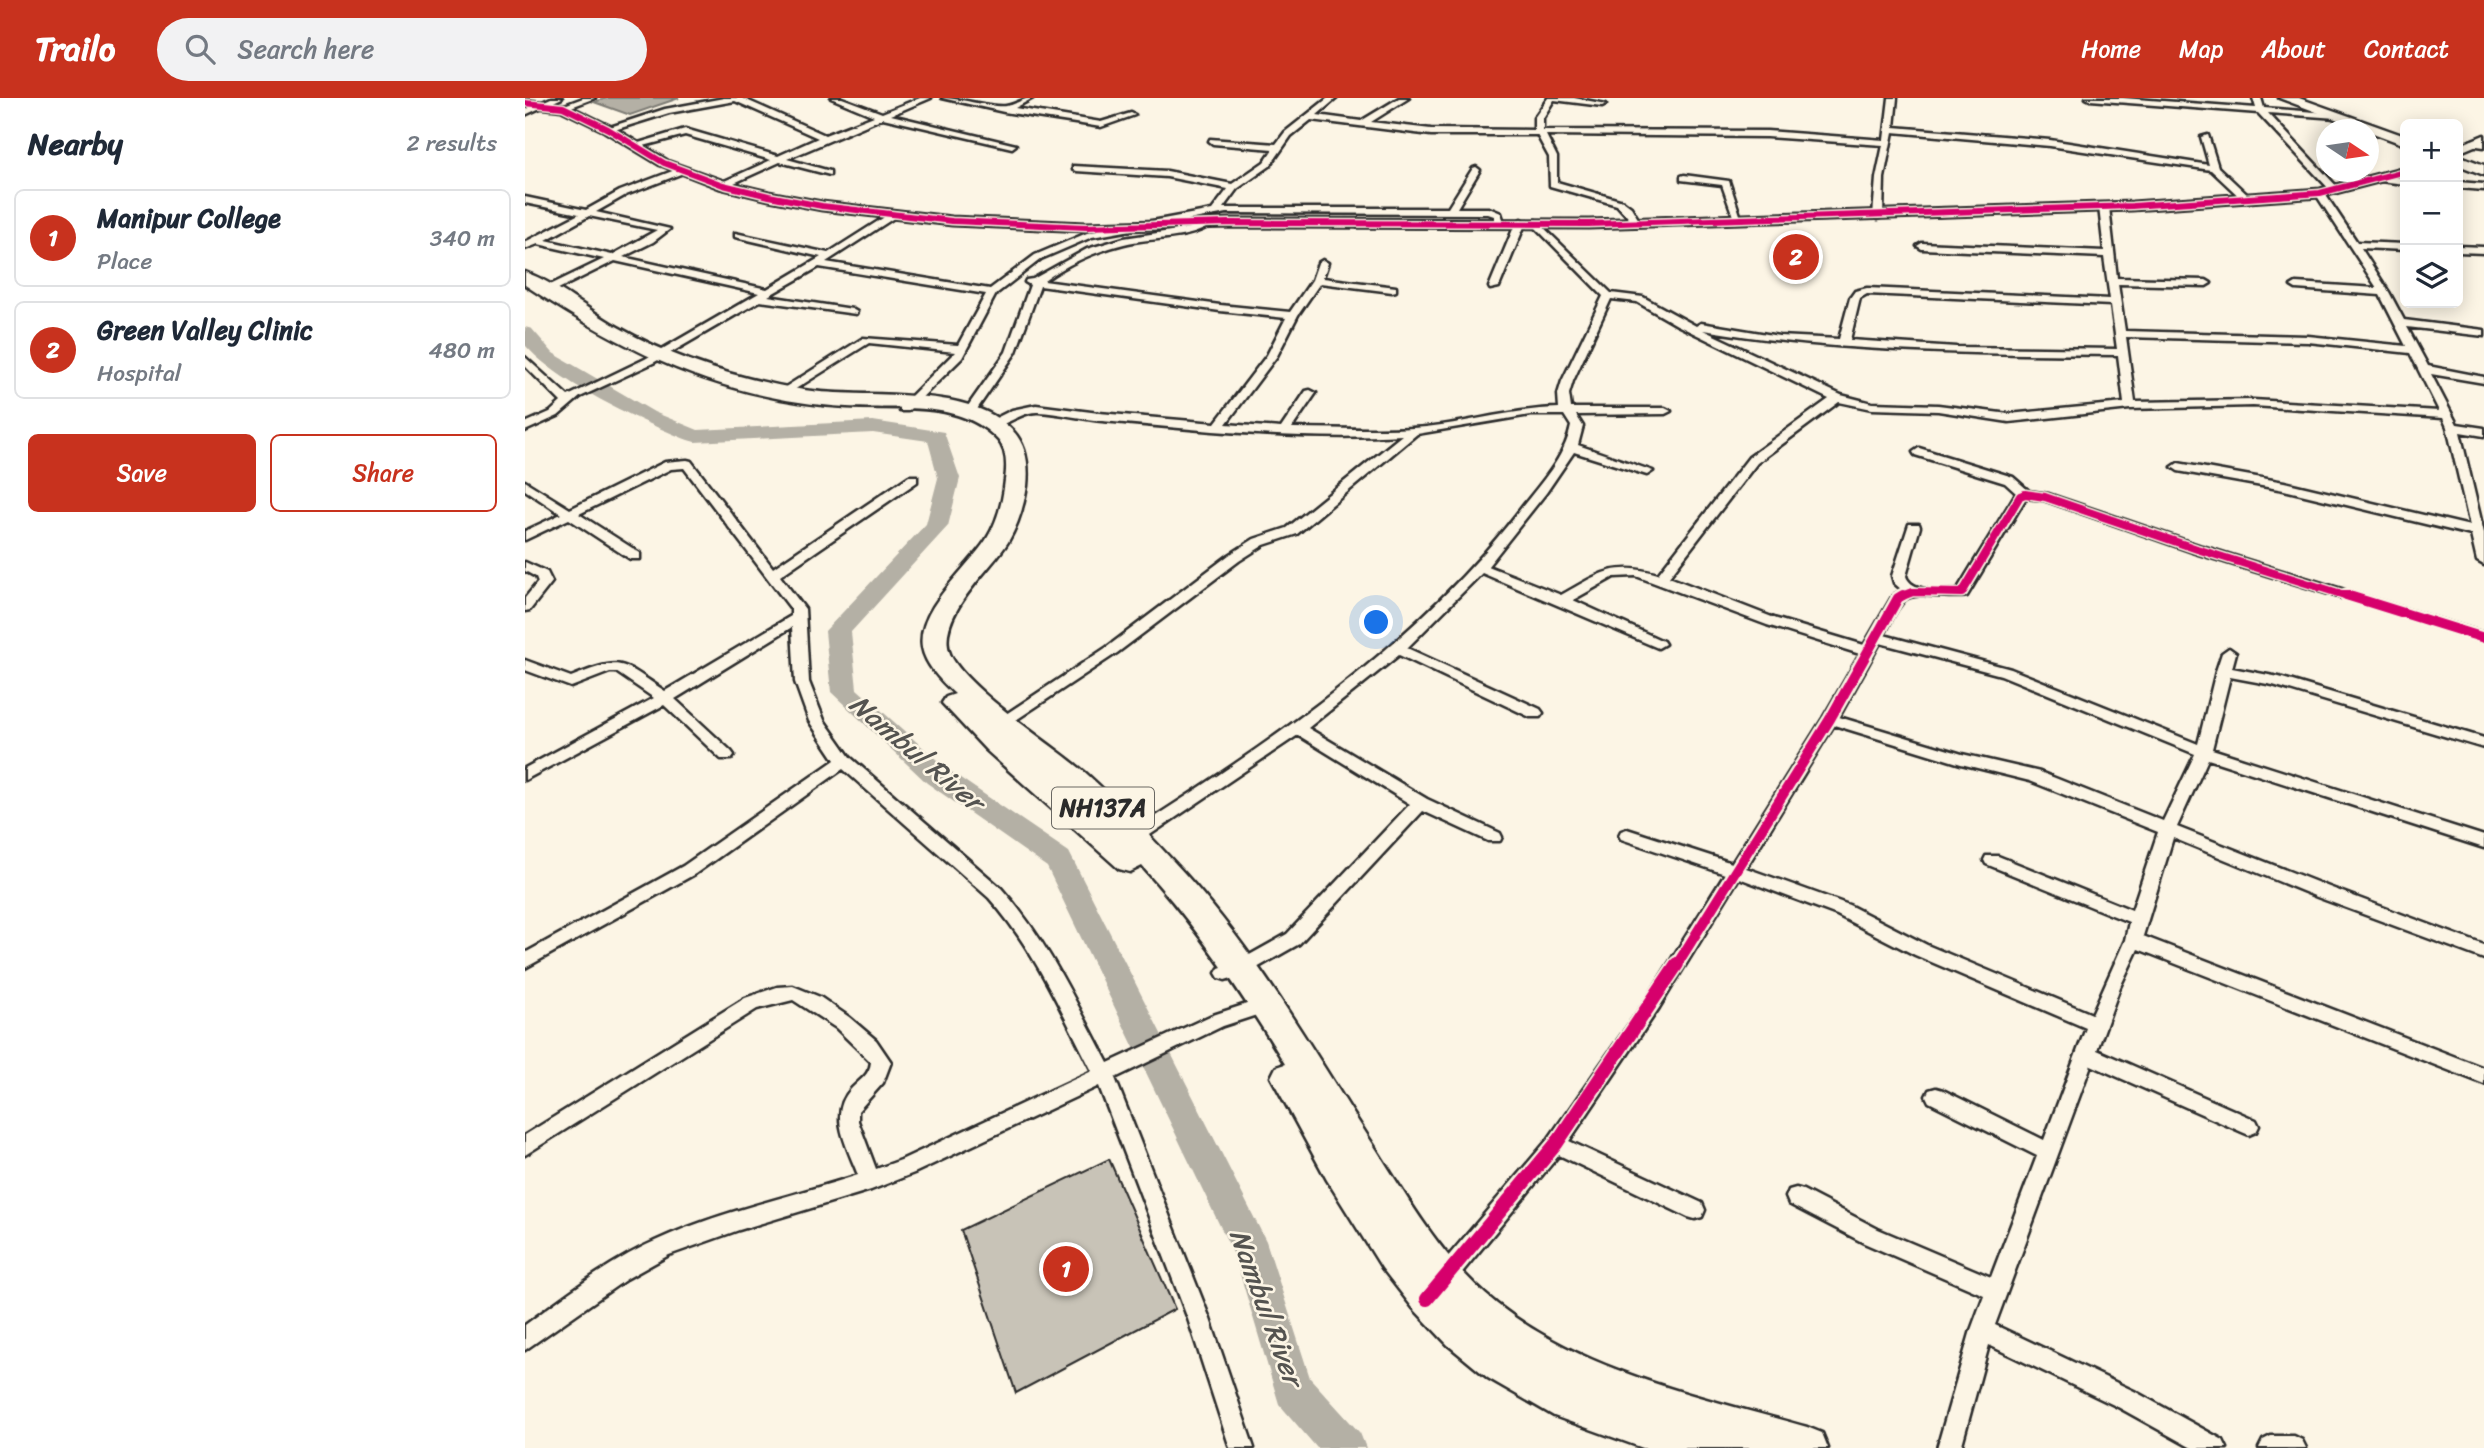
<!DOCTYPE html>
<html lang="en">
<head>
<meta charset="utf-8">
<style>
  :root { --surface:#fff; --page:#f2f2f3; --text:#1f2937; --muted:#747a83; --line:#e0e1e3; --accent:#c8321e }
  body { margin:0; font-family:Sriracha,sans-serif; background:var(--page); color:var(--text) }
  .controls { position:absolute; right:21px; top:21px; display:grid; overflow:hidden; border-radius:10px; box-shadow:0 4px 18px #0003 }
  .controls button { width:63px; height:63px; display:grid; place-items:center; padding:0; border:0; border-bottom:2px solid var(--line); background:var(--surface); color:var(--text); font:35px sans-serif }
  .compass { position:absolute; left:1791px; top:21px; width:63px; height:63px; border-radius:50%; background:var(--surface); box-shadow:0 4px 18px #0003; rotate:103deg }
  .you { position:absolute; left:852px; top:525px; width:24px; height:24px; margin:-18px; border:5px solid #fff; border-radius:50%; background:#1a73e8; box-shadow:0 0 0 10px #1a73e833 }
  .badge { display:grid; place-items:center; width:46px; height:46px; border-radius:50%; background:var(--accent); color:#fff; font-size:23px; font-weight:700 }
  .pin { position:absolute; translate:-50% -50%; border:4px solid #fff; box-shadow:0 2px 7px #0006 }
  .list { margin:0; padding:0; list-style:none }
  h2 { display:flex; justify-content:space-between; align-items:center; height:91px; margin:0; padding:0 28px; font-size:30px }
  h2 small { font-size:23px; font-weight:400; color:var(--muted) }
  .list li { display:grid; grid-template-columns:46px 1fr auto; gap:21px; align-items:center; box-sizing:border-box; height:98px; margin:0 14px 14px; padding:0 14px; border:2px solid var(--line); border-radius:10px }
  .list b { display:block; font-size:26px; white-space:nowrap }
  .list p { margin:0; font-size:23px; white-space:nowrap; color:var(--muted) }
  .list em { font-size:23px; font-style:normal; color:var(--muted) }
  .actions { display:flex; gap:14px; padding:21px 28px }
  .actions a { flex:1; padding:16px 0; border:2px solid var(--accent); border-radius:10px; text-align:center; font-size:24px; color:var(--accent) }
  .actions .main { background:var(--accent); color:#fff }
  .icon { flex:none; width:38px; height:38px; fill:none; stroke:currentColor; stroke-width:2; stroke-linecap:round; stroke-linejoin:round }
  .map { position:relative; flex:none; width:1959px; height:1350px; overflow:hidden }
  header { display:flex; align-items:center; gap:42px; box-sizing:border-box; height:98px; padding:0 35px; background:var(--accent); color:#fff }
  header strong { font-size:33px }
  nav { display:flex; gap:38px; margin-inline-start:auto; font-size:24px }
  .search { width:490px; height:63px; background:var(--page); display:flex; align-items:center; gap:18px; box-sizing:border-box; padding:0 24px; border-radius:38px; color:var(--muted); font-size:26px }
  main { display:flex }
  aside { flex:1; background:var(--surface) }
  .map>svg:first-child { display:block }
</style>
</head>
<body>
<header>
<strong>Trailo</strong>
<div class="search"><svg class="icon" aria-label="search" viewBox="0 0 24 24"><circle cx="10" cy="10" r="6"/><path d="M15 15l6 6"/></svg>Search here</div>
<nav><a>Home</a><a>Map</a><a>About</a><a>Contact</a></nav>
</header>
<main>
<aside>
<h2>Nearby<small>2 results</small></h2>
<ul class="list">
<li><span class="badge">1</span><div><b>Manipur College</b><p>Place</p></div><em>340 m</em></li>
<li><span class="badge">2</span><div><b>Green Valley Clinic</b><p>Hospital</p></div><em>480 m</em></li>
</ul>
<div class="actions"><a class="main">Save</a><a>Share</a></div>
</aside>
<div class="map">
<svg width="1959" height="1350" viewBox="0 0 1959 1350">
  <rect width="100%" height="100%" fill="#fcf5e5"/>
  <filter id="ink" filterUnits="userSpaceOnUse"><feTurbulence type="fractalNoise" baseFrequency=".0143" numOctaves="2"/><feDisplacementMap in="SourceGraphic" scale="14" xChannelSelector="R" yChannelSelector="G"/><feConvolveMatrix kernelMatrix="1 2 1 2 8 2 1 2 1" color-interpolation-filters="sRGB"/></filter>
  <g filter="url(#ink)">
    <path fill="#b4b0a5" stroke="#7d7b74" stroke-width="2" d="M82 0H154L105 17 69 4Z"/>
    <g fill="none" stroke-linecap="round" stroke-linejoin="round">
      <path fill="#b4b0a5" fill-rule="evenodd" d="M0 229 7 231 28 255 129 314 173 332 348 323 419 334 435 380 423 428 326 534 332 591 422 671 544 754 741 1143 785 1280 835 1335 841 1350H792L754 1306 710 1159 522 769 402 685 306 594 300 533 401 426 413 380 403 343 348 335 170 344 163 342C115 323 33 285 0 247Z"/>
    </g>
    <path fill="#c8c3b7" stroke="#2b2b2b" stroke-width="2" d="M584 1061 650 1211 491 1295 436 1132Z"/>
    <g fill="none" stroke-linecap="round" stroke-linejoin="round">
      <g stroke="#2b2b2b" stroke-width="5">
        <path id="street" d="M26 0H37L0 17V12Z
          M58 0H70L41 11 34 9Z
          M199 0H217L300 37 349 18 306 0H317L357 15 395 0H406L366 17 491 47 487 50 358 20 262 61 305 73V77L255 64 198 90 193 87 195 85 246 62 160 37 111 50 107 47 160 31 253 58 293 40 210 3 144 15 83 34 79 31 140 11Z
          M417 0C435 0 467 10 481 8 491 7 497 0 508 0L490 10 576 24 606 15 610 17 576 29 479 14Z
          M803 0H812L792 17 836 23 874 0H884L846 24 906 31 1009 32V20L1023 0H1049L1081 6 1077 8 1029 2 1018 20V32L1242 33 1359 42 1364 0H1372L1369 29 1525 42 1684 67 1676 39 1683 37 1693 69 1728 102 1720 104 1686 72 1525 48 1368 34 1359 80 1358 118 1353 121 1348 118 1351 80 1358 47 1242 39 1021 37 1032 59V84L1098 103 1106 109 1115 124 1110 127 1092 107 1025 88 1024 59 1012 37H906L786 22 766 38 745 68 712 91 698 110H923L948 70 951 69 955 72 932 110H964L976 115 979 124 971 126 969 118 963 116 702 115 567 139 516 161 471 196 437 260 383 313H375V309L430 254 344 245 264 295 254 293 338 240 433 247 461 196 294 169 243 198 327 211 332 214 331 216 235 203 128 265 55 299 33 318 0 333V325L25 314 36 304 0 268V259L43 298 120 261 234 195 90 163 25 195H17V191L79 161 13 146 0 151V144L54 116 0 105V99L61 112 95 93 158 69 162 72 161 74 101 97 71 114 145 131 128 144 98 159 242 191 296 159 210 139V135L303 155 369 113 372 114V118L301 164 465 191 510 157 562 135 687 112 703 91 642 79 551 73 548 72V68L642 73 707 86 739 64 748 51 688 46 684 43 685 41 751 46 760 34ZM64 118 132 132 87 157 21 142Z
          M1561 0H1598L1731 10 1728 0H1736L1739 10 1814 16 1815 18 1811 20 1743 15 1816 93 1808 95 1733 15 1565 2Z
          M1948 42 1959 43V49L1945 47V43Z
          M1159 77 1204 83 1217 123 1209 121 1197 87 1156 82V78Z
          M1858 78 1880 80V86L1855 83V79Z
          M1933 84 1959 86V92L1933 90Z
          M1795 92 1798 93 1832 144 1880 146V152L1836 150 1864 194 1879 222 1959 232V238L1882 229 1903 268 1959 279V285L1906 276 1932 326 1959 330V338L1935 334 1959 435V467L1952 463 1946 437 1759 392 1653 373 1647 369 1653 365 1759 384 1945 428 1922 329 1918 320 1728 308 1605 311 1484 324 1413 313 1347 311 1314 304 1232 365 1144 479 1252 521 1339 547 1368 497 1377 492 1369 485 1367 478 1384 426H1394L1395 429 1381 478C1386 494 1417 493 1432 492L1491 395 1480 385 1390 357 1388 354 1394 350 1488 379 1504 393 1524 396 1677 448 1959 535V544L1667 454 1518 402 1501 400 1442 498C1425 502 1391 492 1380 502 1371 510 1365 526 1359 537L1486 571 1673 646 1691 573 1697 555 1704 550 1711 555 1707 570 1754 579 1959 640V650L1748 587 1705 579 1687 651 1959 738V750L1683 661 1652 729 1804 789 1959 847V861L1792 799 1648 740 1618 838 1959 970V986L1613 851 1595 889 1572 952 1731 1022 1734 1028 1731 1034 1724 1037 1717 1034 1566 967 1470 1227 1609 1293 1698 1342 1702 1350H1667L1593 1309 1464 1247 1436 1350H1412L1446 1232 1459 1197 1339 1145 1264 1106 1261 1099 1264 1092 1271 1090 1278 1092 1353 1131 1466 1179 1512 1058 1404 1004 1401 998 1404 992 1411 990 1418 992 1519 1042 1561 930 1390 857 1312 817 1214 780 1134 910 1044 1043 1177 1105 1180 1112 1177 1119 1170 1121 1163 1119 1034 1057 925 1189 917 1192 909 1189 906 1182 909 1175 1024 1040 1122 900 1200 776 1096 741 1094 737 1096 733 1102 731 1207 765 1298 620 1335 556 1242 527 1111 478 1089 479 1048 502 1138 543 1140 546 1133 550 957 475 882 550 1015 611 1018 615 1015 619H1005L874 557 783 630 902 701 975 735 977 739 975 743H963L898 713 774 846 723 875 700 882 694 880 691 875 694 870 712 864 762 836 885 706 773 637 610 747H598L596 743 598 739C745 645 890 549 997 409 1016 385 1040 359 1046 328L1039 317H1005L892 336 772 436 739 447 714 463 592 555 482 628H472L469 624 582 549 704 457 729 441 762 430 877 337C777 343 676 332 577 323 556 321 534 315 513 314 495 313 480 331 463 328V324L487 312 511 307 574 315 690 325 742 257 761 220 695 213 515 188 491 254 448 317H440L438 315 481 254 505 187 500 184 501 182 508 181 562 151 599 140 666 130 684 122 689 125C665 143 627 139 599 146 571 153 542 166 519 183L695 207 765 214 787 182 793 165 798 162 803 165 798 180 871 189V193L867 194 795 185 773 217 752 258 701 326 756 330 781 293 785 292 791 295 767 330C812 330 857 333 901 329 946 324 989 311 1034 310L1033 296 1037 283 1078 198 1008 127 1006 125 1011 122 1086 195 1118 199 1171 228 1176 225 1254 238 1314 241 1325 200 1330 193 1342 190 1585 201 1579 159 1397 151 1392 148 1397 145 1579 153 1574 109 1579 106 1584 109 1592 180 1681 182 1686 185 1681 188 1593 186 1600 233 1783 238 1881 248 1855 197 1771 191 1766 188 1771 185 1852 190 1790 95ZM1342 196 1586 207 1592 251 1431 249 1325 242 1335 200ZM1086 201 1112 204 1152 227 1304 301 1224 359 1133 476C1088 463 1074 476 1036 497L963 468 1021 395 1049 354 1122 377 1128 373 1053 347 1058 328 1051 317 1140 316 1146 313 1140 310H1046L1044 296 1048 283ZM1178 232C1316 255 1454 256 1593 257L1599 305 1484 316 1413 307 1347 305 1316 297ZM1601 239 1783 244 1885 255 1914 313 1728 302 1610 304ZM1355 545 1476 577 1670 656 1638 723 1515 674 1437 656 1314 619ZM1309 627 1436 666 1505 683 1633 734 1607 812 1473 758H1461L1459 762 1461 766 1604 824 1600 842 1567 916 1402 847 1324 807 1221 770Z
          M996 121 1001 124 974 189 965 191 964 189 991 124Z
          M1933 148 1959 149V155L1933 154Z
          M162 362 166 363 248 470 384 378H392V384L255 478 280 511 284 584 299 622 325 659 476 790C522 841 551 905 583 965L685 918 740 900 747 902 749 907 747 912 698 928 590 980 685 1221 729 1350H705L663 1221 574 988 389 1075 346 1092 214 1132 144 1157 103 1180 0 1252V1227C41 1197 83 1164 130 1143 195 1113 266 1099 333 1077 322 1048 302 1016 327 990 336 981 345 976 346 964L311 930 268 902 232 911 0 1057V1037L220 900 252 889 268 888 295 899 324 919 351 942 366 964 358 985 333 1013V1023L351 1071 376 1062 567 973C536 913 509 850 464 800L318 671 170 776 0 870V855L158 768 310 662 284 623 270 584 267 529 150 601 206 653 209 657 206 661H196L139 607 0 682V670L129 600 91 574H85L46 589 0 572V562L46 579C99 558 94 563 140 593L266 518V511L159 370 146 371 54 416 115 455V461H105L44 421 0 442V433L36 416 0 392V383L45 411 140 364Z
          M0 464 22 474 27 484 5 512 0 513V500L13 484 11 479 0 473Z
          M1746 1338H1769L1777 1342 1781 1350H1734L1738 1342Z"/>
      </g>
      <g stroke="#2b2b2b" stroke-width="5">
        <path id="secondary" d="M0 2 42 7 87 29 143 63 202 84 244 94 297 104 427 119 561 125 704 121 1064 122 1607 104 1795 91 1880 69V77L1795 99 1607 112 1064 130 704 129 561 133 427 127 297 112 244 102 194 90 135 67 79 33 36 12 0 8Z
          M1959 37V44L1933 55V48Z"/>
      </g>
      <g stroke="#2b2b2b" stroke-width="5">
        <path id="highway" d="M1754 0H1774L1880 38V47Z
          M1933 57 1959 67V77L1933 67Z
          M0 174C33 186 63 212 93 229 151 262 213 281 279 292 341 302 442 284 488 333 502 348 504 368 502 388 499 407 493 427 483 444 465 473 413 516 424 553 434 587 533 650 563 677 597 708 629 742 660 776 735 859 790 957 851 1051 886 1106 920 1165 972 1206 1059 1275 1177 1299 1282 1329L1297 1335 1303 1350H1118L1029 1318 963 1280 923 1247 888 1210 857 1170 802 1082 746 979 751 969 760 966C717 895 672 829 617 768L605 774 594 771 461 652 417 605 421 599 430 596C417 584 400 567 397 549 391 512 442 471 461 442 472 425 478 403 480 382 482 369 482 352 473 342 436 301 371 312 322 309 196 301 103 255 0 187Z"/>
      </g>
      <use href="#street" fill="#fcf5e5" fill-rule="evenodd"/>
      <use href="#secondary" fill="#fcf5e5" fill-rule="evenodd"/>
      <use href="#highway" fill="#fcf5e5" fill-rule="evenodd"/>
      <g stroke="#fcf5e5" stroke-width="9">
        <path id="cycleway-far3" d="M0 5 38 9 83 31 139 65 198 87 244 98 297 108 427 123 561 129 704 125 1064 126 1607 108 1795 95 1880 73"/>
      </g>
      <g stroke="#fcf5e5" stroke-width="11">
        <path id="cycleway-far2" d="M1375 499 1388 494 1437 495 1495 398 1500 396 1520 399 1672 451 1826 499"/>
      </g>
      <g stroke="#fcf5e5" stroke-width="15">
        <path id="cycleway-far1" d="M1821 497 1959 540
          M1151 868 1305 621 1373 500 1378 497"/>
      </g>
      <g stroke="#fcf5e5" stroke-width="18">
        <path id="cycleway" d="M902 1201 1031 1046 1152 866"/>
      </g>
      <use href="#cycleway-far3" stroke="#d6006c" stroke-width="6"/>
      <use href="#cycleway-far2" stroke="#d6006c" stroke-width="8"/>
      <use href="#cycleway-far1" stroke="#d6006c" stroke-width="10"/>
      <use href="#cycleway" stroke="#d6006c" stroke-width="14"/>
    </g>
  </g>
  <g text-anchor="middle" stroke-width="5" stroke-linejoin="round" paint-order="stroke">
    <rect fill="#fcf5e5" stroke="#6a6863" stroke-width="2" x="527" y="689.5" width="102" height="41" rx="5"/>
    <g font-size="24" font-weight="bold" fill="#2b2b2b">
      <text x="578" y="718">NH137A</text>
    </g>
    <g font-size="28" font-style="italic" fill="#545350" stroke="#fcf5e5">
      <text transform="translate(392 654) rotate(40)" y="10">Nambul River</text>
      <text transform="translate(742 1209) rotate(70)" y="10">Nambul River</text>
    </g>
  </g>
</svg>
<div class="controls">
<button>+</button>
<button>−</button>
<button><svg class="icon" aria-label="layers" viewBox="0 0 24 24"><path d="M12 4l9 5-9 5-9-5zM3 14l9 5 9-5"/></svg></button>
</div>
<svg class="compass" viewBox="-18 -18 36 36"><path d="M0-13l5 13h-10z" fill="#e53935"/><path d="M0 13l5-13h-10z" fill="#747a83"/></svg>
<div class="you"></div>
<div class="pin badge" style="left:541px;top:1171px">1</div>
<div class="pin badge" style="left:1271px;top:159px">2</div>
</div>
</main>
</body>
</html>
